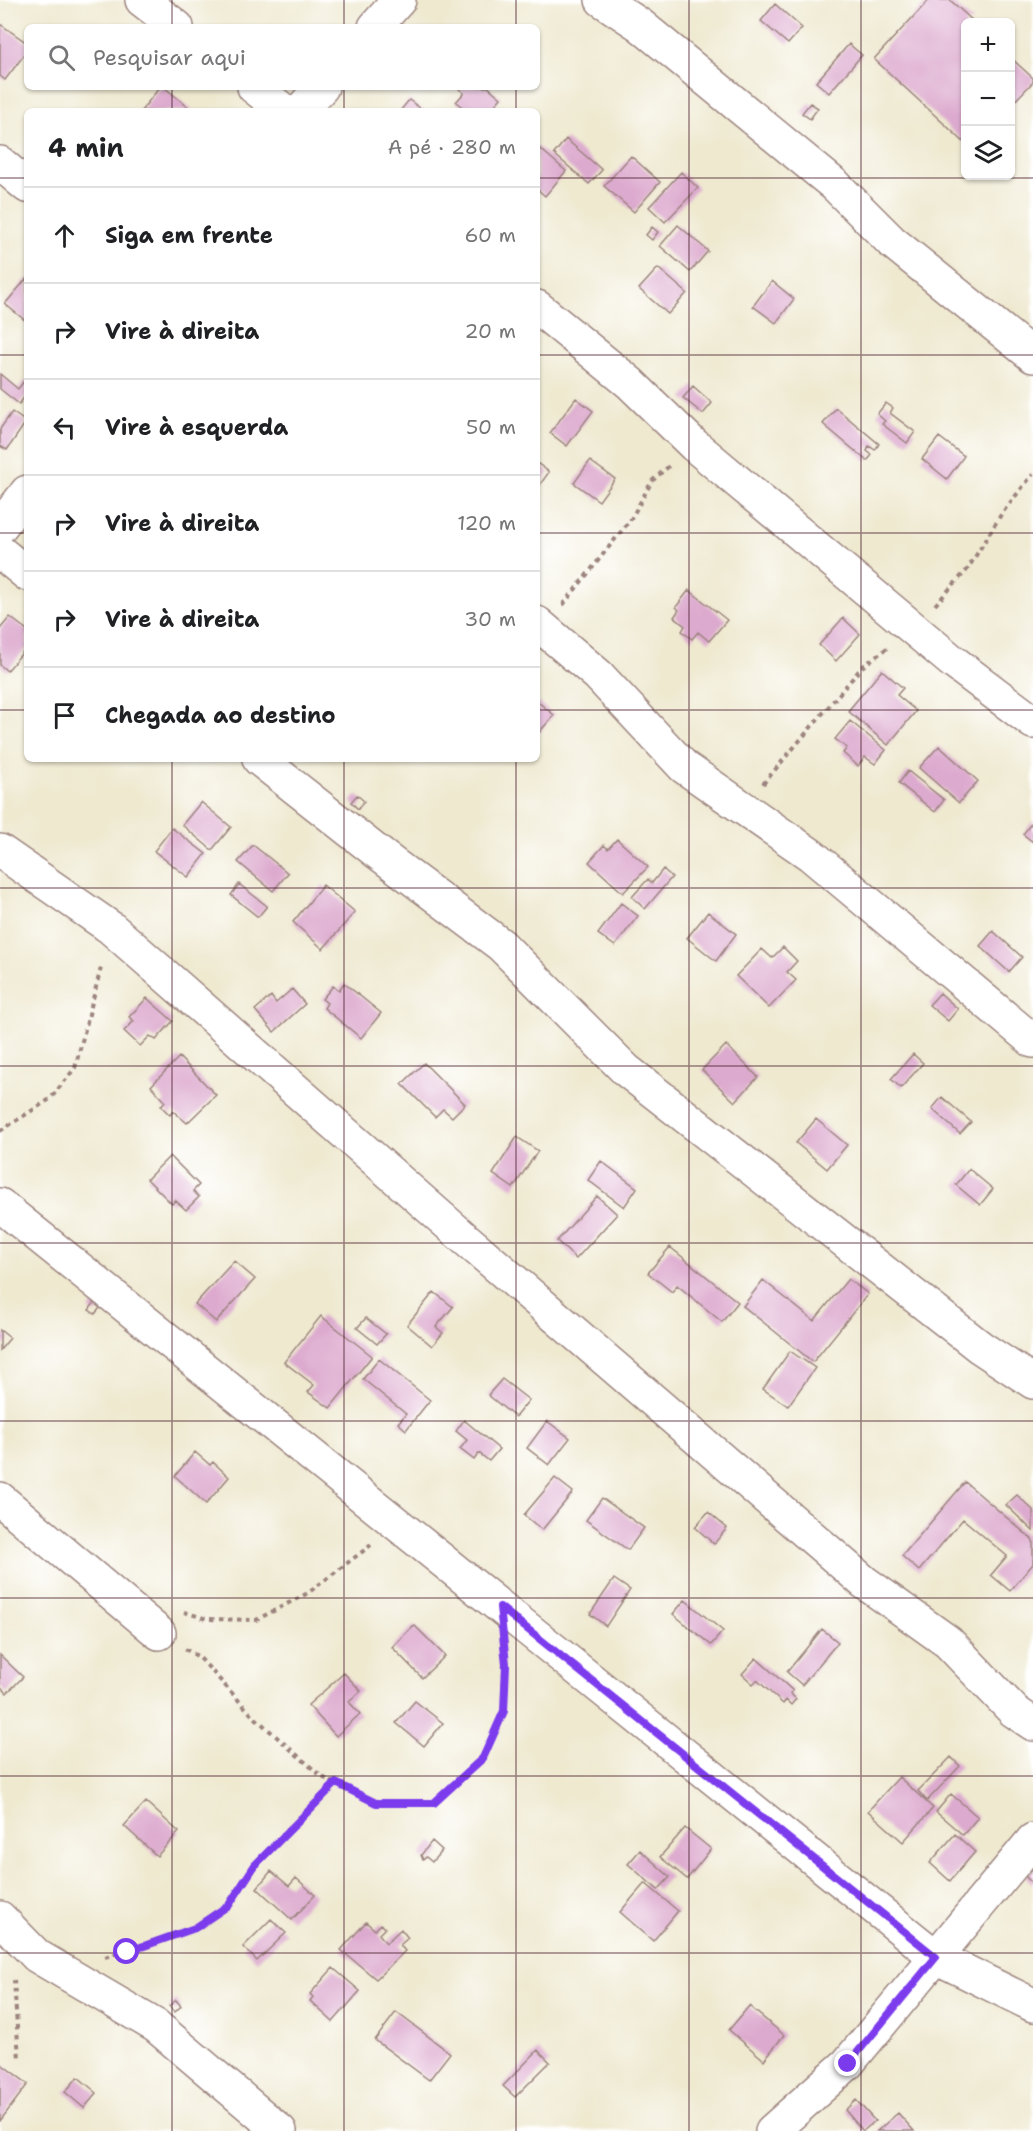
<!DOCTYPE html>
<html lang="pt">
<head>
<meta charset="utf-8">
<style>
  :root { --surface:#fff; --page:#f6f6f6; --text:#202124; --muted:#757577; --line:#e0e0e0 }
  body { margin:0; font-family:"Shantell Sans",sans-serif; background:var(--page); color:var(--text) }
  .controls { position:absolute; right:18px; top:18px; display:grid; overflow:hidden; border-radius:9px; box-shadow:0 2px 4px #0004 }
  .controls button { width:54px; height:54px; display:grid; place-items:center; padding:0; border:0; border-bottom:2px solid var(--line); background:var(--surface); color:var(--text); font:30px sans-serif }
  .stop { position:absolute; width:18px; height:18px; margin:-14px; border:4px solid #7c3aed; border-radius:50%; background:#fff }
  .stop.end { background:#7c3aed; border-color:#fff; box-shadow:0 2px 6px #0008 }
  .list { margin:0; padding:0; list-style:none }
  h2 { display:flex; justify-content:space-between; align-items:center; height:78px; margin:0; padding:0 24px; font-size:26px }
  h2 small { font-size:20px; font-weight:400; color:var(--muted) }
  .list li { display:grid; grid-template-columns:39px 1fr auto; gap:18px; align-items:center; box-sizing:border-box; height:96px; padding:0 24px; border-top:2px solid var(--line) }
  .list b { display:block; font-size:22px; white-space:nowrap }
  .list em { font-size:20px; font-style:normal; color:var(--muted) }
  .icon { flex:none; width:33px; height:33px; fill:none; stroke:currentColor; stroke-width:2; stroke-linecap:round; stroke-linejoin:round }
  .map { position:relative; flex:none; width:1033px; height:2131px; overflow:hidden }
  .search { position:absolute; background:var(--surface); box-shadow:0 2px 4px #0004; left:24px; top:24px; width:516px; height:66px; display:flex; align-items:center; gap:15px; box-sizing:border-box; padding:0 21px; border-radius:9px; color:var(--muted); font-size:22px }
  .panel { position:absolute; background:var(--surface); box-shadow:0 2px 4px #0004; left:24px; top:108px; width:516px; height:654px; border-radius:9px }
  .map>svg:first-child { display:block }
</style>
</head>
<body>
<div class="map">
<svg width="1033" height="2131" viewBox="0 0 1033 2131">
  <rect width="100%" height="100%" fill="#fff"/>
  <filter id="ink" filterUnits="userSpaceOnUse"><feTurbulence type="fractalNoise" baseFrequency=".0167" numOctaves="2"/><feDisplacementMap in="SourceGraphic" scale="12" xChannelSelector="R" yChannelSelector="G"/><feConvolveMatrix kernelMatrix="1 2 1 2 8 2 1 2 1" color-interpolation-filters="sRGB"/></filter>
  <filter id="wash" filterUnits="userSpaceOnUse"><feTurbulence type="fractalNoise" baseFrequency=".008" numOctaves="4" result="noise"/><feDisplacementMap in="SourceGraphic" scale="24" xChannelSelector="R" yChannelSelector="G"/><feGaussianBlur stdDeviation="1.35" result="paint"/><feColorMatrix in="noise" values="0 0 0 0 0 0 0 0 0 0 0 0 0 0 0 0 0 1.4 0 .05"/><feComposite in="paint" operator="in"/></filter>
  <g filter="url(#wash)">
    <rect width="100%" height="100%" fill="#efe9d0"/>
    <g id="blocks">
      <path fill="#ddaacf" d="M929 0H950L974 22H966V144L874 59Z
        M775 4 802 28 788 44 761 21Z
        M0 24 27 43V51L5 80 0 76Z
        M849 44 862 55 829 93 816 82Z
        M1010 57 1033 78V82L1010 106Z
        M160 87H164L193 111H141Z
        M457 87H488L501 98 490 111H467L456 102 464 93Z
        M409 100 424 111H400Z
        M810 103 818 108 810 119 802 113Z
        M566 139 602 170 589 184 554 154Z
        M537 146 566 171 545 196 537 189Z
        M631 156 660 182 634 212 604 186Z
        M681 172 698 188 665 222 649 207Z
        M678 225 708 251 690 272 660 246Z
        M652 227 658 232 652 240 646 235Z
        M658 268 687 293 668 314 639 289Z
        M27 278V322L5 304Z
        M772 281 794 299 776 323 753 306Z
        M0 374 18 389 24 381 27 383V394L19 404 0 389Z
        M693 386 712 403 703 414 683 398Z
        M576 398 593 411 567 446 550 433Z
        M886 403 893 408 890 413 915 432 907 443 882 424 885 421 877 414Z
        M836 408 879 444 875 450 869 446 867 451 872 455 867 461 823 424Z
        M12 412 26 422 7 450 0 446V429Z
        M939 437 964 456 947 479 922 459Z
        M590 461 615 479 599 501 574 483Z
        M537 463 549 472 537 489Z
        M689 590 727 620 709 641 698 632 692 639 682 631 685 626 674 617 679 610 676 607Z
        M10 617 27 630V647L7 671 0 665V629Z
        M843 618 860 634 836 661 819 645Z
        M882 670 903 688 897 695 916 711 888 745 848 711Z
        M537 701 554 715 537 735Z
        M850 721 886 750 875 764 865 757 858 766 843 753 847 748 835 739Z
        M939 746 978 781 959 803 919 768Z
        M908 771 944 800 935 812 899 783Z
        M357 795 364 801 358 809 351 802Z
        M201 802 231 827 212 850 182 825Z
        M1033 821V842L1023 834Z
        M172 828 206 854 188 877 154 851Z
        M617 839 648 867 623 893 589 862 604 845 608 849Z
        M253 845 288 873 273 891 238 862Z
        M663 869 672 877 645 909 632 897 648 879 652 883Z
        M239 884 267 906 258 917 231 895Z
        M323 885 355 912 323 949 293 922Z
        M621 903 638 916 615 946 598 934Z
        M708 912 736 934 716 961 687 938Z
        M993 931 1022 957 1009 972 980 946Z
        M783 947 797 961 787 972 796 980 769 1008 736 976 762 949 772 958Z
        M344 983 381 1013 361 1038 324 1008 327 1003 322 999 333 986 339 990Z
        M292 989 305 1004 274 1032 255 1010 271 996 276 1003Z
        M940 993 958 1009 948 1021 929 1005Z
        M147 998 173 1021 156 1040 150 1036 140 1046 124 1031 134 1021 129 1017Z
        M726 1045 758 1077 735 1102 702 1070Z
        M913 1054 923 1063 901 1088 891 1079Z
        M179 1057 216 1095 187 1123 173 1111 170 1115 161 1106 165 1101 151 1086Z
        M424 1063 465 1104 452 1117 443 1109 435 1117 402 1084Z
        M942 1097 971 1122 960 1134 932 1109Z
        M816 1119 847 1145 827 1169 796 1143Z
        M517 1137 538 1151 513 1188 493 1174Z
        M170 1156 199 1185 193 1191 199 1197 186 1210 175 1200 172 1204 147 1179Z
        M601 1161 637 1188 624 1207 588 1180Z
        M969 1169 993 1189 980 1205 956 1185Z
        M597 1196 617 1214 576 1259 557 1241Z
        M670 1247 738 1302 722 1322 677 1285 672 1292 648 1273Z
        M234 1261 255 1279 216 1322 195 1304Z
        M848 1279 868 1294 813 1362 743 1306 763 1280 814 1321Z
        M434 1292 453 1307 436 1327 443 1333 432 1346 407 1325Z
        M94 1303 100 1308 95 1314 89 1310Z
        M321 1316 372 1356 330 1408 308 1392 314 1385 284 1362Z
        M366 1318 386 1334 377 1344 357 1328Z
        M0 1330 10 1338 0 1350Z
        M790 1351 815 1368 788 1406 763 1389Z
        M379 1359 430 1400 406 1430 398 1423 406 1414 363 1379Z
        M502 1379 529 1400 515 1417 488 1395Z
        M464 1420 499 1449 489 1461 479 1453 474 1460 460 1449 467 1440 456 1431Z
        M547 1421 570 1438 549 1465 527 1448Z
        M195 1452 210 1465 213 1462 229 1477 206 1504 175 1476Z
        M555 1478 573 1492 542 1530 524 1515Z
        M965 1482 1033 1540V1564L1010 1591 991 1575 1007 1556 963 1519 919 1571 902 1556Z
        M1017 1495 1033 1510V1531L1006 1505Z
        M602 1498 644 1528 628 1550 586 1520Z
        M708 1512 727 1528 714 1544 695 1527Z
        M614 1579 630 1590 606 1626 590 1614Z
        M685 1600 723 1631 711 1645 673 1614Z
        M414 1625 445 1656 422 1678 392 1647Z
        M822 1629 838 1642 802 1685 787 1672Z
        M0 1655 23 1677 7 1693 0 1686Z
        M756 1658 793 1691 790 1693 796 1699 791 1705 786 1700 783 1704 757 1680 753 1684 742 1674Z
        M344 1673 361 1691 349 1702 360 1714 336 1736 308 1705Z
        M415 1701 443 1723 424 1746 396 1723Z
        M951 1757 960 1766 927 1801 918 1791Z
        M899 1777 933 1808 903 1842 868 1811Z
        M951 1794 978 1817 963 1835 936 1812Z
        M146 1802 179 1832 157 1856 124 1826Z
        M685 1828 711 1849 687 1879 660 1857Z
        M955 1834 975 1852 950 1881 930 1863Z
        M432 1841 442 1850 432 1862 426 1857 423 1860 421 1855Z
        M640 1850 670 1877 658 1890 628 1864Z
        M1033 1868V1884L1025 1876Z
        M271 1871 289 1886 296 1878 315 1895 292 1920 257 1888Z
        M645 1883 678 1911 653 1941 620 1912Z
        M271 1919 286 1933 257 1961 243 1947Z
        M366 1922 375 1930 381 1924 385 1928 379 1934 386 1943 401 1929 408 1938 400 1945 405 1951 376 1979 341 1950Z
        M333 1968 360 1991 333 2022 310 2001 313 1997 310 1994Z
        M176 2000 181 2006 175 2012 169 2006Z
        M749 2006 784 2035 764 2060 729 2030Z
        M396 2012 450 2053 429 2080 375 2040Z
        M538 2050 550 2062 515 2097 503 2086Z
        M0 2063 28 2084 0 2121Z
        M78 2077 97 2093 84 2108 65 2092Z
        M856 2100 875 2121 863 2131 845 2110Z
        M898 2113 914 2131H877Z"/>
    </g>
  </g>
  <g filter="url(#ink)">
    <use href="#blocks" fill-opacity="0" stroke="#9c847e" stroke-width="1.5"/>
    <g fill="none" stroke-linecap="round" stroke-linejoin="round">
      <g stroke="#9c847e" stroke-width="36">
        <path id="minor" d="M142 0 177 27
          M602 0 640 25 836 186 891 241 1033 356
          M375 27 399 0
          M254 87 284 111
          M300 111 322 87
          M0 163 27 186
          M537 307 630 383 694 445 952 661 1033 722
          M0 527 27 492
          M0 552 27 574
          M537 623 598 675 684 767 811 855 1033 1041
          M259 759 377 852 501 945 626 1070 980 1347 1033 1382
          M0 851 111 928 462 1236 864 1582 948 1642 1014 1711 1033 1724
          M0 1205 936 1957 1033 2005
          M0 1499 159 1633
          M0 1918 37 1956 156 2026 280 2131
          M772 2131 847 2064 1033 1840"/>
      </g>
      <path stroke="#9c847e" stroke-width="4" stroke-dasharray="4.5 4.5" stroke-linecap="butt" d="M563 605 631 519 652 481 669 466
        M935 605 967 570 1002 513 1033 474
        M763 784 862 667 887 648
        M0 1131 50 1099 75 1068 102 964
        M184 1612 207 1619 256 1620 308 1593 371 1545
        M185 1649 199 1657 252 1715 322 1777 376 1803H434L483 1758 504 1711 505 1654
        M105 1957 195 1928 229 1905 255 1865 336 1783
        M14 1980 19 2059"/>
      <use href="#minor" stroke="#fff" stroke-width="33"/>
    </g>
  </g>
  <g fill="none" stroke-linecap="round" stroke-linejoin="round" filter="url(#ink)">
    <path stroke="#7c3aed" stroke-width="8" d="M127 1952 195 1928 229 1905 255 1865 336 1783 376 1803H434L483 1758 504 1711 506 1664 500 1607 936 1957 848 2064"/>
  </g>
  <path fill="none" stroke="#4a1f2b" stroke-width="1.5" stroke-opacity="0.55" d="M172 0V27M344 0V27M516 0V27M689 0V2131M861 0V2131M172 87V111M344 87V111M516 87V111M0 178H27M537 178H1033M0 355H27M537 355H1033M0 533H27M537 533H1033M0 710H27M537 710H1033M172 759V2131M344 759V2131M516 759V2131M0 888H1033M0 1066H1033M0 1243H1033M0 1421H1033M0 1598H1033M0 1776H1033M0 1953H1033"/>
</svg>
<div class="controls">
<button>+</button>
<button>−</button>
<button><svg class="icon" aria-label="layers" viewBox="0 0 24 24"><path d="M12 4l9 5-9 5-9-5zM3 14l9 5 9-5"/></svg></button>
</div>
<div class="stop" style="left:127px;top:1952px"></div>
<div class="stop end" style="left:848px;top:2064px"></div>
<div class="search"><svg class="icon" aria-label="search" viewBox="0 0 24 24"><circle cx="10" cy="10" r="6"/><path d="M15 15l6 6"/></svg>Pesquisar aqui</div>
<section class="panel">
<h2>4 min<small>A pé · 280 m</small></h2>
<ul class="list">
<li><svg class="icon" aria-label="ahead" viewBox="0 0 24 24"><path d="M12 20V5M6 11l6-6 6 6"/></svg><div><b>Siga em frente</b></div><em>60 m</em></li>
<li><svg class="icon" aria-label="right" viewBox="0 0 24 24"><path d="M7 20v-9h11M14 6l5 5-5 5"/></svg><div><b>Vire à direita</b></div><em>20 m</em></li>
<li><svg class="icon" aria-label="left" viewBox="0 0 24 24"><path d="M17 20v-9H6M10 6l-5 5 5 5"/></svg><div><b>Vire à esquerda</b></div><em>50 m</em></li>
<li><svg class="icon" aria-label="right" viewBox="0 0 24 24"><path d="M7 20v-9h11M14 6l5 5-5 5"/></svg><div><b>Vire à direita</b></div><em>120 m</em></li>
<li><svg class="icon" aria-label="right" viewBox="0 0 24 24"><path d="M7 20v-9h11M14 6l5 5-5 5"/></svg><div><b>Vire à direita</b></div><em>30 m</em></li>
<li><svg class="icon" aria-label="arrive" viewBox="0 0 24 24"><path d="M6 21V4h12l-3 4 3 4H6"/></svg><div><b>Chegada ao destino</b></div></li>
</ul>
</section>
</div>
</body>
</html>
